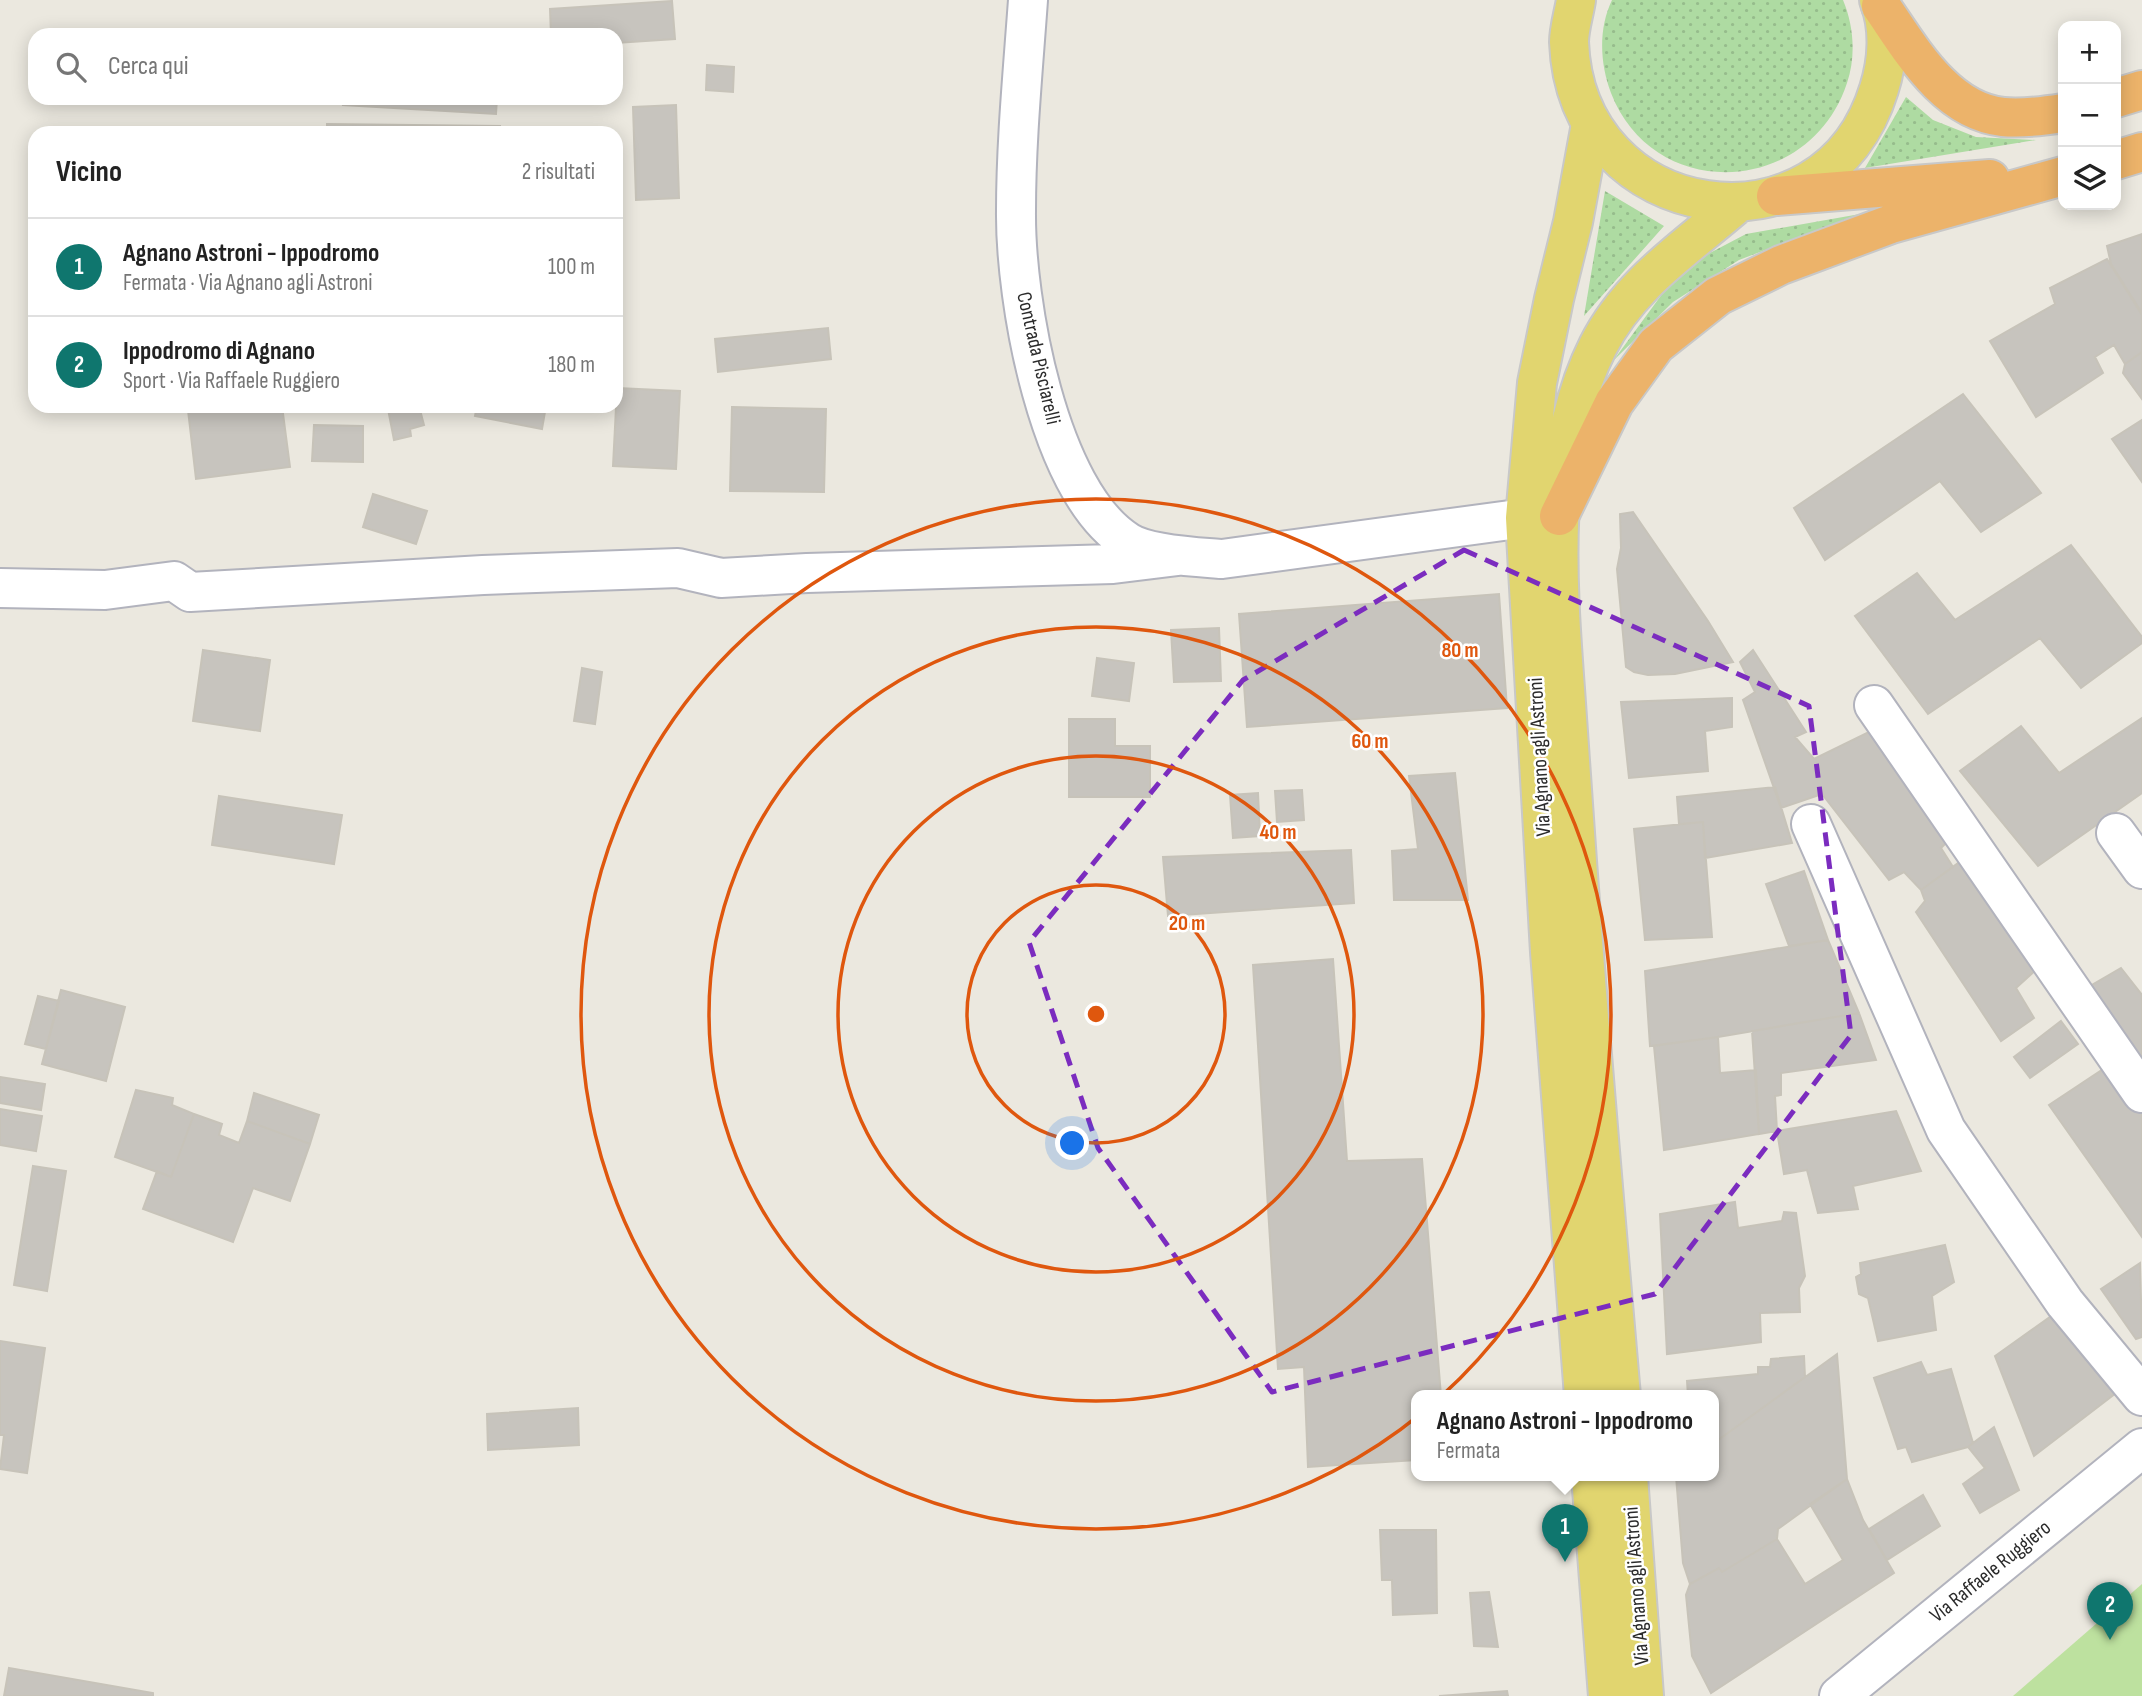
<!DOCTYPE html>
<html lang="it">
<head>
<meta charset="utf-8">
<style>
  :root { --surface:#fff; --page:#f2f2f2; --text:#222; --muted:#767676; --line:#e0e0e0; --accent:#0f766e }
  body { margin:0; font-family:"Sofia Sans Condensed",sans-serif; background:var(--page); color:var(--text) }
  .controls { position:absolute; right:21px; top:21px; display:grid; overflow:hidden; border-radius:14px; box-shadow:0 4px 18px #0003 }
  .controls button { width:63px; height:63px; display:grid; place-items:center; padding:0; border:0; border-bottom:2px solid var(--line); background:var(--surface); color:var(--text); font:35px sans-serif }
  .you { position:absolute; left:1073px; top:1144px; width:24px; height:24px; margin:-18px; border:5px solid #fff; border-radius:50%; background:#1a73e8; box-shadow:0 0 0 10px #1a73e833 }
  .badge { display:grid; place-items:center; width:46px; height:46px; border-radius:50%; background:var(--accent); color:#fff; font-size:23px; font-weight:700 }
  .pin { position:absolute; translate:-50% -58px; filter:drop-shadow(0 2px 4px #0008) }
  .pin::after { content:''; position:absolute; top:37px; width:24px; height:21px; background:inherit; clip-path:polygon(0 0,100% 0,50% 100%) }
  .popup { position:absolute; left:1411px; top:1390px; width:308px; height:91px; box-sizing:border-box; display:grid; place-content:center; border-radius:14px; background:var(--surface); filter:drop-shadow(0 2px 5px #0005); font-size:23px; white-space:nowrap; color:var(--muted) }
  .popup b { font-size:26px; color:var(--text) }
  .popup::after { content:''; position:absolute; left:50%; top:100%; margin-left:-14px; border:14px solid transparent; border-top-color:var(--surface) }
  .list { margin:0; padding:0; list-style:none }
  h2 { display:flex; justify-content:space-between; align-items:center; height:91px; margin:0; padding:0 28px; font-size:30px }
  h2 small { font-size:23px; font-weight:400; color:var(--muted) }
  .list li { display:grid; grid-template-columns:46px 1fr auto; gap:21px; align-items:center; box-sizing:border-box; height:98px; padding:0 28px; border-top:2px solid var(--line) }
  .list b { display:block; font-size:26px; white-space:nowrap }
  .list p { margin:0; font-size:23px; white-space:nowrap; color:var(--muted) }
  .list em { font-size:23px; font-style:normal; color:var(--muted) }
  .icon { flex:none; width:38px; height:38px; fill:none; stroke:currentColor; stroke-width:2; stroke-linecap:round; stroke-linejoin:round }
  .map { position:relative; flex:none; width:2142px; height:1696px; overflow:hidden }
  .search { position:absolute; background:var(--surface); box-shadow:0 4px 18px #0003; left:28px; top:28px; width:595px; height:77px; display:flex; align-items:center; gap:18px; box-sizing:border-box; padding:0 24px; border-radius:21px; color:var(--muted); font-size:26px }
  .panel { position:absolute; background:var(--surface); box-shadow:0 4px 18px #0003; left:28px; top:126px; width:595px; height:287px; border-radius:21px }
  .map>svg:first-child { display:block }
</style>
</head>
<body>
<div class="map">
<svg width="2142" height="1696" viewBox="0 0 2142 1696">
  <defs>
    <pattern id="green-dots" width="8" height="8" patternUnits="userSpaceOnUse" patternTransform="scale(1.75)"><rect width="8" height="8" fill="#aedba2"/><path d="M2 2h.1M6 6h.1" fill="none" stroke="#96bc8c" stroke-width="1.8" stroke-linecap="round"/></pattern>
  </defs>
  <rect width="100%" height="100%" fill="#ebe8df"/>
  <path fill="url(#green-dots)" d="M1612 0H1843C1854 26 1856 57 1847 83 1810 196 1654 204 1611 93 1600 64 1598 29 1612 0Z
    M1906 97 1933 120 1976 137 2036 140 1865 168Z
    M1605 191 1664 226 1584 316Z
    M1860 214 1739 260 1673 302 1613 361 1668 286 1706 255 1746 234Z"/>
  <path fill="#bde19f" d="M2142 1584V1696H2013Z"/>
  <path fill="#c7c4be" stroke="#c7c3b9" stroke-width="2" d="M672 1 675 39 616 43V35H551L550 9Z
    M707 65 734 67 733 92 706 90Z
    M344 98H497L496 114 343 105Z
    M676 105 679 198 636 200 633 107Z
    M327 124 500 126V133H327Z
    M2142 234V313L2111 264 2107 246Z
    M2107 259 2142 315V352L2125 364 2114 345 2095 357 2103 373 2036 417 1990 341 2055 304 2050 288Z
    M828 328 831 359 718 372 715 339Z
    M2142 352V399L2123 373 2125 364Z
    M617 388 680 391 676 469 613 466Z
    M1963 394 2041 493 1981 532 1940 481 1825 560 1794 508Z
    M219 406H282L290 467 196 479 188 410Z
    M400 406H419L424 425 410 429 411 436 394 440 388 409Z
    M477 406H546L542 429 475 416Z
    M732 407 826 409 824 492 730 491Z
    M2142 420V482L2112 439Z
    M314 425 363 426V462L312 461Z
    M373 494 427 511 416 544 363 527Z
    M1633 512 1708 621 1733 662 1675 674 1648 675 1634 672 1626 667 1617 569 1621 548 1620 514Z
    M2071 545 2142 637V643L2081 688 2040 638 1928 714 1855 616 1917 573 1955 620Z
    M1499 594 1507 708 1247 727 1239 614Z
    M1219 628 1221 681 1174 682 1171 630Z
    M203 650 270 660 260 731 193 721Z
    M1753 650 1806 732 1795 737 1814 759 1873 730 1950 839 1941 848 1953 867 1921 890 1904 872 1889 880 1822 794 1781 808 1743 700 1755 692 1740 662Z
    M1097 658 1134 663 1129 701 1092 696Z
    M582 668 602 672 595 724 574 721Z
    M1732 698V727L1705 731 1708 771 1629 778 1621 702Z
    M2142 718V793L2038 866 1960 771 2021 726 2059 773Z
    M1069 719H1115V746H1150V797H1069Z
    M1455 773 1468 900H1394L1392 851 1418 849 1409 776Z
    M1775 787 1792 843 1705 858 1703 822 1679 824 1677 797Z
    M1302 790 1304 820 1277 822 1275 791Z
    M1258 793 1260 836 1233 838 1230 795Z
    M219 796 342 815 334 864 212 845Z
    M1703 822 1712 937 1645 940 1634 829Z
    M1351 850 1354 903 1168 916 1163 857Z
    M1965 858 2038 968 2016 988 2034 1018 2001 1041 1916 912 1925 901 1921 890Z
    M1804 871 1828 940 1789 946 1766 884Z
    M1828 940 1859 1013 1718 1037 1650 1046 1645 971Z
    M1333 959 1347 1161 1422 1159 1441 1396H1416V1460L1308 1467 1304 1367 1278 1369 1253 965Z
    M2121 968 2142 995V1059L2090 986Z
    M61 990 125 1007 106 1081 42 1064Z
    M38 996 59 1001 46 1049 25 1044Z
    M1859 1013 1876 1060 1781 1073V1095L1775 1096 1777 1131 1759 1134 1752 1031Z
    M2061 1021 2078 1044 2030 1078 2014 1057Z
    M1718 1037 1720 1073 1756 1070 1759 1134 1664 1150 1654 1046Z
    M2111 1064 2142 1110V1237L2049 1105Z
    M0 1077 45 1084 41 1110 0 1103Z
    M136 1090 173 1098 172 1105 194 1114 171 1177 115 1157Z
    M254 1093 319 1115 310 1144 247 1121Z
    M0 1109 42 1116 36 1151 0 1145Z
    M1896 1111 1921 1171 1853 1186 1858 1209 1818 1213 1807 1170 1784 1174 1777 1131Z
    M194 1114 222 1124 219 1135 239 1143 247 1121 310 1144 290 1201 253 1188 233 1242 143 1209 157 1171 171 1177Z
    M33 1166 66 1171 47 1291 14 1285Z
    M1735 1202 1738 1228 1782 1221 1784 1212 1796 1213 1805 1276 1799 1288 1800 1312 1760 1313 1761 1342 1667 1354 1660 1214Z
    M1945 1245 1954 1282 1932 1296 1936 1330 1878 1341 1868 1298 1859 1294 1856 1277 1861 1274 1860 1263Z
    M2140 1263 2142 1337 2136 1339 2101 1289Z
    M2057 1312 2116 1393 2034 1456 1995 1356Z
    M0 1341 45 1348 27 1473 0 1469 4 1435H0Z
    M1837 1354 1847 1479 1778 1529 1777 1539 1722 1572 1719 1568 1690 1584 1683 1563 1676 1476H1714V1443Z
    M1804 1356 1805 1377 1714 1443V1396H1688L1687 1381 1758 1374V1367H1770L1771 1359Z
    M1921 1362 1927 1375 1951 1369 1973 1443 1968 1447 1912 1462 1906 1447 1898 1449 1874 1378Z
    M578 1408 579 1445 488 1450 487 1414Z
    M1994 1427 2019 1490 1980 1513 1963 1484 1985 1468 1968 1447Z
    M1847 1479 1863 1520 1894 1573 1711 1693 1692 1656 1686 1595 1690 1584 1719 1568 1722 1572 1777 1539 1805 1584 1843 1560 1810 1504Z
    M1923 1495 1940 1526 1887 1560 1869 1529Z
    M1380 1530H1436L1437 1613 1393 1615 1392 1580H1382Z
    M1489 1592 1498 1647 1474 1646 1470 1593Z
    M9 1668 153 1693V1696H4Z
    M1507 1691 1508 1696H1439Z"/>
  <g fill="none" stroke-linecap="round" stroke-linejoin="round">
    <g stroke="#b2b3bd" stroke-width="42">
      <path id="minor" d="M1028 0C1023 70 1016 141 1016 211 1015 300 1048 492 1128 542 1148 555 1198 557 1222 559L1525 518
        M0 588 105 590 174 581 190 592 483 575 678 568 721 578 807 573 1113 564 1178 556
        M1874 705 2142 1093
        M1811 824 1946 1130 2065 1303 2142 1396
        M2116 833 2142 869
        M1839 1696 2142 1448"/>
    </g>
    <g stroke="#c8c8c8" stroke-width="42">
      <path id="major" d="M1576 0C1574 13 1569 29 1569 42 1576 227 1826 263 1879 89 1888 61 1890 27 1879 0
        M1584 1396 1550 952 1525 518 1537 383 1554 299 1573 222 1591 124
        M1621 1396C1605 1213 1589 1030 1576 847 1572 794 1569 742 1565 689 1557 580 1547 447 1598 346 1629 284 1686 248 1738 203
        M1591 1476 1608 1696
        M1628 1476 1644 1696"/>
    </g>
    <g stroke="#c8c8c8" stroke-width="42">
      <path id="highway" d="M1881 6C1911 49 1945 111 2003 117 2023 119 2044 116 2063 113
        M2116 98 2142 90
        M2116 160 2142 152
        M1776 196 1990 179
        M1559 516 1614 403 1656 345 1718 296 1781 265 1891 224 2063 176"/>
    </g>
    <use href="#minor" stroke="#fff" stroke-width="38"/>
    <use href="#major" stroke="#e1d56f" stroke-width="38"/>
    <use href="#highway" stroke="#ecb36a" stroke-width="38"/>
  </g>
  <path fill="none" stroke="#7b2cbf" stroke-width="5" stroke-dasharray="14 9" stroke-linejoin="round" d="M1464 550 1809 706 1851 1035 1655 1294 1272 1392 1098 1148 1029 942 1243 680Z"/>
  <g fill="none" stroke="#df570e" stroke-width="3.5">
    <circle cx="1096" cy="1014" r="129"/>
    <circle cx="1096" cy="1014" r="258"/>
    <circle cx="1096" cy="1014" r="387"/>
    <circle cx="1096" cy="1014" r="515"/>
  </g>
  <g text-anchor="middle" stroke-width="5" stroke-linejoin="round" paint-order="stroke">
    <g font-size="21" fill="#2b2b2b" stroke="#fff">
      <text transform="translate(1039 358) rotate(77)" y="7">Contrada Pisciarelli</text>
      <text transform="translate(1539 757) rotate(-93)" y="7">Via Agnano agli Astroni</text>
      <text transform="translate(1990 1571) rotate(-39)" y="7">Via Raffaele Ruggiero</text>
      <text transform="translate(1636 1586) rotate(-94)" y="7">Via Agnano agli Astroni</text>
    </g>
  </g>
  <circle cx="1096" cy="1014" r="10" fill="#df570e" stroke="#fff" stroke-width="3.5"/>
  <g font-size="21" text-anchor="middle" font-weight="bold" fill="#df570e" stroke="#fff" stroke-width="5" stroke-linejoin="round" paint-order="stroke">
    <text x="1460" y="657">80 m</text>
    <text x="1370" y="748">60 m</text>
    <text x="1278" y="839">40 m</text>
    <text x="1187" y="930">20 m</text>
  </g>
</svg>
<div class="controls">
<button>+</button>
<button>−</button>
<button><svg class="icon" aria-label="layers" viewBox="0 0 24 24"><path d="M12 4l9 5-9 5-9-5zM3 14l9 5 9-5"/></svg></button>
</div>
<div class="you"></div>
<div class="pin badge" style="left:1565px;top:1562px">1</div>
<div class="popup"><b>Agnano Astroni - Ippodromo</b>Fermata</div>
<div class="pin badge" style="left:2110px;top:1640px">2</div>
<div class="search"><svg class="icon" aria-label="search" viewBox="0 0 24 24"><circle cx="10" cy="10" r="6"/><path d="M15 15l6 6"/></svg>Cerca qui</div>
<section class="panel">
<h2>Vicino<small>2 risultati</small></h2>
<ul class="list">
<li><span class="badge">1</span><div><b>Agnano Astroni - Ippodromo</b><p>Fermata · Via Agnano agli Astroni</p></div><em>100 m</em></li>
<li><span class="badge">2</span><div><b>Ippodromo di Agnano</b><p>Sport · Via Raffaele Ruggiero</p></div><em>180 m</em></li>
</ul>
</section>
</div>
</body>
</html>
